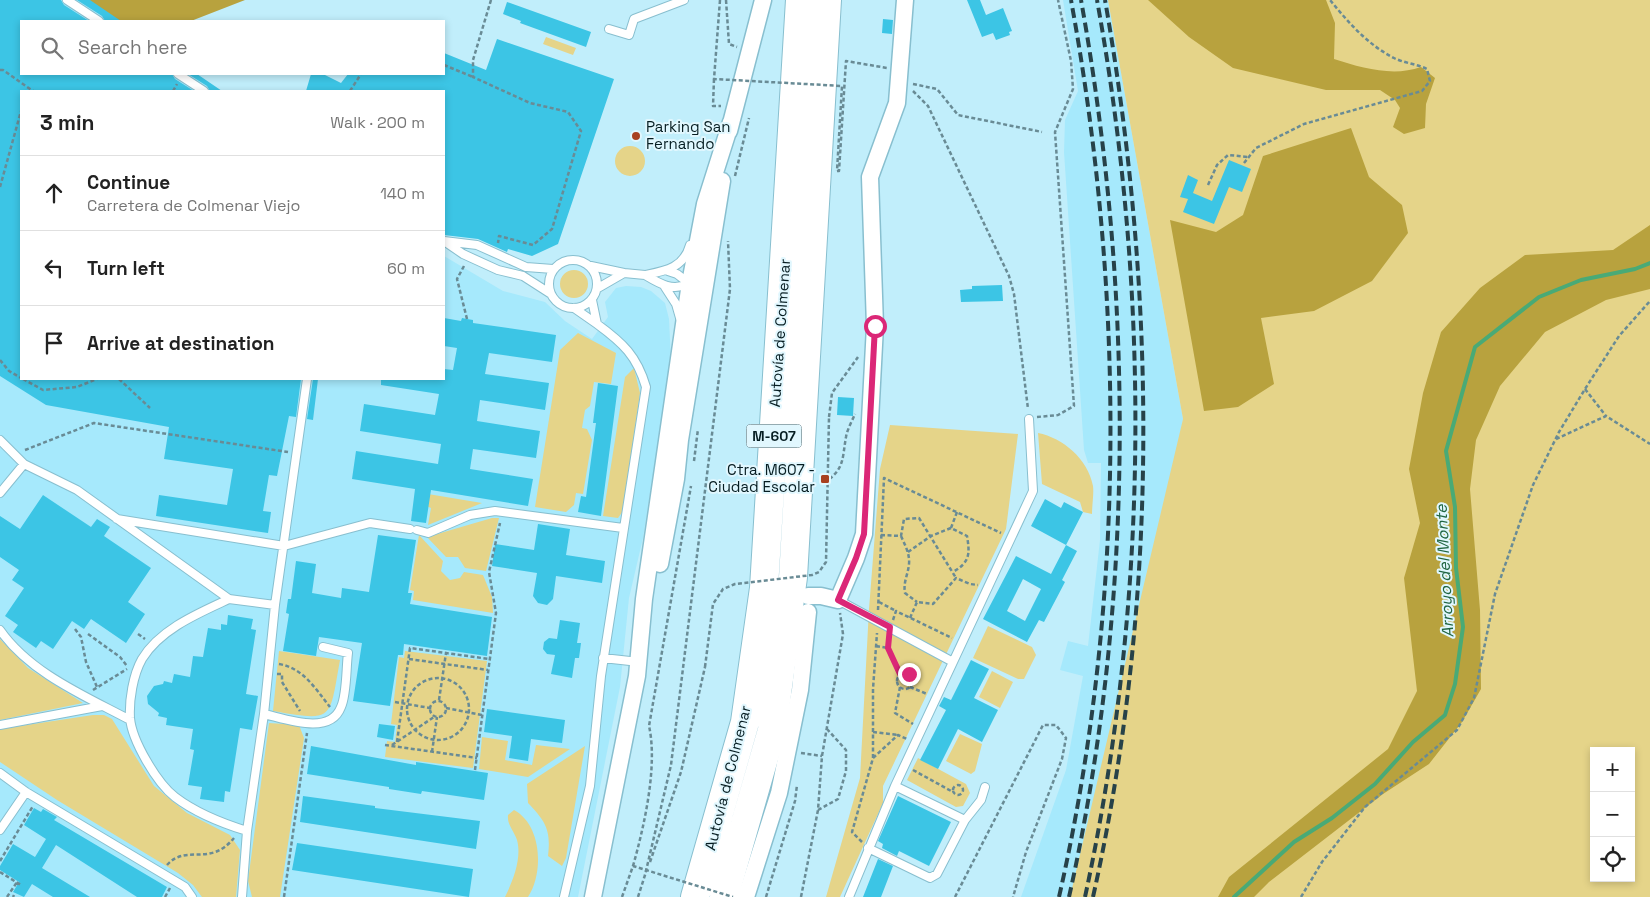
<!DOCTYPE html>
<html lang="en">
<head>
<meta charset="utf-8">
<style>
  :root { --surface:#fff; --page:#f6f6f6; --text:#222; --muted:#767676; --line:#e0e0e0 }
  body { margin:0; font-family:"Space Grotesk",sans-serif; background:var(--page); color:var(--text) }
  .controls { position:absolute; right:15px; bottom:15px; display:grid; overflow:hidden; border-radius:0px; box-shadow:0 2px 8px #0003 }
  .controls button { width:45px; height:45px; display:grid; place-items:center; padding:0; border:0; border-bottom:1px solid var(--line); background:var(--surface); color:var(--text); font:25px sans-serif }
  .stop { position:absolute; width:15px; height:15px; margin:-11px; border:4px solid #db2777; border-radius:50%; background:#fff }
  .stop.end { background:#db2777; border-color:#fff; box-shadow:0 1px 5px #0008 }
  .list { margin:0; padding:0; list-style:none }
  h2 { display:flex; justify-content:space-between; align-items:center; height:65px; margin:0; padding:0 20px; font-size:21px }
  h2 small { font-size:16px; font-weight:400; color:var(--muted) }
  .list li { display:grid; grid-template-columns:32px 1fr auto; gap:15px; align-items:center; box-sizing:border-box; height:75px; padding:0 20px; border-top:1px solid var(--line) }
  .list b { display:block; font-size:19px; white-space:nowrap }
  .list p { margin:0; font-size:16px; white-space:nowrap; color:var(--muted) }
  .list em { font-size:16px; font-style:normal; color:var(--muted) }
  .icon { flex:none; width:28px; height:28px; fill:none; stroke:currentColor; stroke-width:2; stroke-linecap:round; stroke-linejoin:round }
  .map { position:relative; flex:none; width:1650px; height:897px; overflow:hidden }
  .search { position:absolute; background:var(--surface); box-shadow:0 2px 8px #0003; left:20px; top:20px; width:425px; height:55px; display:flex; align-items:center; gap:12px; box-sizing:border-box; padding:0 18px; border-radius:0px; color:var(--muted); font-size:19px }
  .panel { position:absolute; background:var(--surface); box-shadow:0 2px 8px #0003; left:20px; top:90px; width:425px; height:290px; border-radius:0px }
  .map>svg:first-child { display:block }
</style>
</head>
<body>
<div class="map">
<svg width="1650" height="897" viewBox="0 0 1650 897">
  <rect width="100%" height="100%" fill="#c1eefb"/>
  <path fill="#a6e9fc" d="M0 0H83L115 21H21V74H193L220 91H21V379H444V256L503 291 545 302 565 321 592 339 608 317 605 302 616 288 626 286 641 287 651 291 665 303 669 319 671 360 643 538 629 598 620 687 578 897H0Z
    M1063 0H1108L1183 419 1106 897H1021L1066 770 1083 676 1060 670 1068 641 1088 646 1100 540 1101 463H1088L1084 450 1064 152 1065 120 1078 91Z"/>
  <path fill="#e5d489" fill-rule="evenodd" d="M1108 0H1650V897H1070L1183 419ZM1594 751H1631V878H1594Z
    M546 37 576 48 573 55 543 44Z
    M615 161a15 15 0 1 1 30 0a15 15 0 1 1-30 0Z
    M560 284a14 14 0 1 1 28 0a14 14 0 1 1-28 0Z
    M578 333 616 353 611 384 594 382 590 406 585 410 582 428 587 429 592 440 583 494 576 493 574 505 566 512 535 507 560 350Z
    M634 368 640 393 623 511 618 518 603 516 625 377Z
    M890 425 1018 434 1006 529 883 786V803L840 897H826L860 778 869 609 880 469Z
    M1038 433C1063 438 1088 459 1093 486 1094 494 1092 505 1092 514L1083 512 1080 502 1042 484Z
    M428 494 482 503 428 525 431 508 426 506Z
    M492 518H499L486 571 465 568 458 557H446L427 537Z
    M419 535 443 561 441 571 450 580 460 578 464 572 483 575 492 597 493 613 413 600 414 591 410 590Z
    M988 626 1032 647 1036 655 1024 679H1018L973 658Z
    M0 639 28 668 83 703 0 720Z
    M279 651 340 660C329 720 335 722 273 711Z
    M405 651 487 661 473 768 385 757 387 741 395 742 397 725 391 724 399 657 404 658Z
    M992 671 1013 682 1000 708 979 697Z
    M93 715H104L112 719 154 786 187 813 230 835 240 850 236 897H202L193 885 178 873 57 800 0 762V729Z
    M269 723 299 725 304 738 280 897H252L248 881Z
    M960 734 982 744 975 771 971 774 946 761Z
    M482 737 508 741 505 760 532 765 536 745 570 749 528 777 479 769Z
    M585 746 566 858 562 866 548 856C551 830 546 822 528 803L527 784Z
    M918 758 966 784 970 793 963 806 956 807 907 780Z
    M514 810C542 825 544 873 528 897H505C513 881 522 858 517 840 514 831 507 825 508 815Z"/>
  <path fill="#b8a23e" d="M83 0H245L191 21H114Z
    M1148 0H1326L1335 23 1334 59C1362 68 1393 77 1421 67L1435 78 1426 104 1425 128 1404 134 1393 127 1400 108 1395 100 1380 90H1326L1233 68 1189 37Z
    M1351 128 1369 177 1402 205 1408 233 1372 281 1314 311 1261 318 1274 384 1238 407 1204 411 1170 220 1216 232 1243 215 1263 156Z
    M1650 225V289L1606 300 1545 332 1500 386 1476 440 1470 489 1480 610 1481 689 1462 722 1429 764 1383 794 1269 882 1254 897H1218L1229 877 1388 749 1417 691 1404 578 1420 523 1409 469 1423 393 1441 332 1480 288 1525 255 1613 250Z"/>
  <g fill="none" stroke-linecap="round" stroke-linejoin="round">
    <path stroke="#49aa76" stroke-width="4" d="M1234 897 1294 842 1332 818 1375 784 1413 742 1445 715 1455 684 1463 627 1456 568 1455 507 1446 451 1475 347 1539 297 1581 280 1635 269 1650 263"/>
  </g>
  <path fill="#3cc5e5" fill-rule="evenodd" d="M0 0H61L64 5 89 21H21V74H172L175 79 194 91H21V379H301L296 417 289 416 277 476 269 475 263 511 271 512 268 533 156 516 159 495 227 505 233 469 164 459 169 427 46 405 0 376Z
    M77 0H90L121 21H105L102 16Z
    M967 0H980L986 15 1003 8 1012 31 1009 32 1010 35 996 40 993 33 982 37Z
    M507 2 591 32 586 47 520 23 521 21 503 14Z
    M883 19 893 20 892 34 882 33Z
    M497 39 614 79 558 244 532 256 508 249 507 252 478 239 444 235V91H306L311 74H323L341 83 348 74H444V53L486 70Z
    M188 74H197L222 91H210L207 86Z
    M1229 160 1251 169 1242 192 1229 187 1214 224 1183 212 1188 199 1180 197 1188 175 1198 180 1193 193 1212 201Z
    M1002 285 1003 301 961 302 960 290 972 289V286Z
    M444 318 461 321 462 318 467 319 473 320V323L556 335 552 362 489 353 485 374 549 383 545 410 480 400 477 421 540 431 536 458 473 449 470 469 533 479 528 506 431 490 426 523 411 521 415 489 352 479 356 451 438 464 441 444 360 431 364 404 435 415 439 394 381 385V379H444V369L453 370 457 348 444 346Z
    M313 379H318L313 420 307 419Z
    M598 383 618 386 601 516 578 512 581 496 586 497 596 423H593Z
    M838 397 854 398 853 416 837 415Z
    M43 495 91 527 97 519 110 527 104 536 151 568 128 602 145 614 126 643 91 619 84 629 72 621 53 649 41 641 36 648 13 632 18 625 5 616 24 588 12 580 19 570 0 557V516L20 529Z
    M1045 499 1061 508 1064 502 1083 512 1066 545 1031 526Z
    M538 524 570 529 566 555 605 561 602 583 556 576 553 599 547 605 538 603 533 596 537 573 492 566 495 544 534 550Z
    M378 535 416 540 408 593H412L410 604 492 617 487 656 404 644 403 655H398L390 706 353 701 362 643 319 637 316 656 283 651 289 614 286 613 288 599H291L296 561 316 564 312 593 341 598 342 588 369 592Z
    M1066 545 1077 551 1062 580 1065 582 1044 622 1039 620 1027 642 983 619 1016 556 1051 574ZM1023 579 1041 589 1025 621 1007 611Z
    M228 615 253 619 251 629 256 630 246 694 258 696 252 730 240 728 230 792 225 791 224 802 200 799 202 787 188 785 194 750 190 749 193 729 166 725 167 718 158 716 159 713 148 704 147 696 154 686 163 684 164 681 172 683 174 674 190 677 193 656 203 657 208 628 221 630V624L227 625Z
    M560 620 580 623 577 643H581L579 658H575L572 678 551 674 555 655 547 654 543 649 544 642 549 638 557 639Z
    M971 660 989 669 974 698 998 710 982 742 958 729 938 769 920 760 946 710 939 706 944 697 951 700Z
    M487 709 565 720 562 743 531 739 528 761 509 758 512 736 484 732Z
    M379 724 395 726 393 740 377 737Z
    M311 746 416 765V762L488 773 484 800 422 791 421 794 389 789V787L307 774Z
    M303 796 375 806V808L480 821 476 849 300 822Z
    M898 796 951 822 929 866 899 851 897 856 882 848 883 844 878 841Z
    M34 808 41 812 43 809 57 817 54 820 167 887 162 897H137L56 845 42 868 90 897H53L32 884 24 897 13 892 19 882 0 870V866L13 844 35 857 46 839 24 825Z
    M297 843 473 869 469 897 292 870Z
    M878 859 893 866 881 897H863Z"/>
  <g fill="none" stroke-linecap="round" stroke-linejoin="round">
    <g stroke="#88bfcf" stroke-width="10">
      <path id="lane" d="M67 0 99 21
        M609 29 629 35 634 19 684 0
        M178 74 204 91
        M690 245C684 268 665 271 645 275 660 284 673 292 690 283
        M549 284a24 24 0 1 1 48 0a24 24 0 1 1-48 0Z
        M591 266 624 273 598 288
        M668 271 677 274 690 284
        M624 273 645 275
        M665 287 676 304 680 318
        M551 294 523 276 498 270 463 254 444 241 477 245 526 267 553 269
        M574 308 597 324 592 300
        M0 440 24 464 77 490 229 599 275 605
        M0 493 24 464
        M117 519 284 546 370 523 410 529
        M417 530 428 533 470 515 495 511 623 528
        M229 599C199 613 160 629 142 659 133 675 129 700 130 718 132 741 157 783 175 797 196 813 221 823 247 831
        M838 600 953 662
        M0 630C30 673 85 696 130 720
        M603 658 639 662
        M264 714C286 719 330 736 341 707 347 694 346 668 348 653L323 647
        M0 725 102 706
        M0 773 26 792 185 887 192 897
        M895 786 965 820
        M0 830 26 792
        M868 848 930 878 937 874 965 820 981 800 985 787
        M242 897 247 831 264 714 275 605 307 379
        M564 897 590 786 601 676 646 387C637 356 623 343 597 324
        M849 897 895 786 1033 491 1029 419"/>
    </g>
    <g stroke="#88bfcf" stroke-width="19">
      <path id="street" d="M729 131 763 0
        M660 564 676 479 680 440 722 181
        M808 596H821L838 600 856 558 864 534 875 326 870 177 897 103 905 0
        M593 897 637 676 644 599 690 283 705 204 731 122
        M746 897 779 793 800 690 808 612"/>
    </g>
    <g stroke="#88bfcf" stroke-width="30">
      <path id="highway" d="M695 897 745 722 764 588 800 0
        M724 897 772 730 793 577 827 0"/>
    </g>
    <path stroke="#698b95" stroke-width="2.5" stroke-dasharray="4 2.5" stroke-linecap="butt" d="M491 0 473 60V77L530 103 568 112 581 131 552 229 533 245 499 236 498 243
      M726 0 729 44 737 47
      M444 65 473 77
      M0 70H3L33 91
      M714 79 713 106H721
      M913 84 937 89 958 115 1042 132
      M173 91 177 84
      M350 91 361 74
      M913 91 928 106 1009 276 1014 294 1028 409
      M1244 163 1256 148 1304 124 1422 91 1430 81 1427 69C1417 64 1404 63 1394 58 1368 45 1348 22 1330 0
      M837 171H839L846 61 887 68
      M735 176 749 118
      M1208 185 1217 165 1228 155 1248 157
      M0 187 21 111
      M464 266 457 279 467 319
      M0 360 9 371 21 378
      M23 379 43 390 77 387 97 379
      M119 379 150 408
      M1585 389 1606 416
      M829 417 832 393 858 357
      M1037 417 1058 415 1074 406 1055 132 1073 89 1071 61 1058 0
      M1556 439 1606 416 1650 444
      M25 450 94 423 288 452
      M694 461 698 429
      M824 483C845 469 842 459 846 437 847 430 852 421 855 414
      M951 528 957 512
      M881 535 901 536 904 519 919 518 956 578
      M901 536C905 545 910 554 909 564 908 575 903 582 905 593L917 602
      M908 552 931 536 951 528 967 536C970 554 970 562 953 572
      M879 602 896 611
      M878 610 884 478 1001 533
      M910 618 917 602 933 604 956 578 970 584 978 585
      M893 620 896 611 952 638
      M75 629 81 637 86 662 97 687
      M88 634 120 657 127 666
      M138 634 145 639
      M876 646 888 648 900 674
      M888 648 889 637
      M409 659 488 670
      M279 664C303 668 315 688 330 707
      M897 681a8 8 0 1 1 16 0a8 8 0 1 1-16 0Z
      M277 674H282V682L300 711
      M407 709a31 31 0 1 1 62 0a31 31 0 1 1-62 0Z
      M900 687 895 713 913 724
      M910 687 927 694
      M93 690 127 669
      M439 700 446 653
      M430 709a8 8 0 1 1 16 0a8 8 0 1 1-16 0Z
      M395 702 430 708
      M446 708 482 715
      M873 732 898 735
      M397 742 410 648 489 659
      M385 745 477 758
      M392 745 434 717
      M432 752 437 717
      M801 753 822 756
      M873 758 898 735 907 739
      M475 770 496 613 489 572 500 523
      M913 770 953 792
      M953 790a5 5 0 1 1 10 0a5 5 0 1 1-10 0Z
      M818 810 838 799 846 771V750L827 729
      M862 842 852 832 873 758V689L877 633
      M0 861 33 806
      M650 862 681 772 705 667
      M167 865C187 843 209 868 234 838
      M633 866C644 827 658 766 649 726L691 486
      M0 872 21 885
      M7 897 17 882
      M13 897 14 895
      M165 897 170 888
      M284 897 307 733
      M638 897 645 875 671 765 730 289 728 241
      M766 897 795 801 797 785
      M801 897 818 810 822 756 843 634 840 613
      M955 897 1043 725H1056L1066 738 1062 759 1026 852 1013 897
      M1301 897 1322 862 1365 807 1457 730 1474 698 1495 594 1533 485 1559 432 1585 389 1619 336 1650 301"/>
    <use href="#lane" stroke="#fff" stroke-width="8"/>
    <use href="#street" stroke="#fff" stroke-width="16"/>
    <use href="#highway" stroke="#fff" stroke-width="28"/>
    <path stroke="#274249" stroke-width="4" stroke-dasharray="10 5" stroke-linecap="butt" d="M1059 897C1126 603 1125 296 1071 0
      M1069 897C1135 602 1134 296 1081 0
      M1085 897C1149 601 1151 298 1097 0
      M1093 897C1159 601 1157 298 1105 0"/>
    <path stroke="#698b95" stroke-width="2.5" stroke-dasharray="4 2.5" stroke-linecap="butt" d="M720 0 714 79 842 86 837 171
      M705 667 713 604 723 589 735 584 812 575 819 572 826 562 829 417
      M622 897 633 866 733 897"/>
  </g>
  <g fill="none" stroke-linecap="round" stroke-linejoin="round">
    <path stroke="#db2777" stroke-width="6" d="M875 326 864 534 856 558 838 600 890 627 888 648 900 674H909"/>
  </g>
  <g fill="#a84020" stroke="#e1f7fe" stroke-width="2">
    <circle cx="636" cy="136" r="5"/>
    <rect x="820" y="474" width="10" height="10" rx="2.5"/>
  </g>
  <g text-anchor="middle" stroke-width="4" stroke-linejoin="round" paint-order="stroke">
    <rect fill="#e1f7fe" stroke="#485e64" stroke-width="1" x="746.5" y="424.5" width="55" height="23" rx="4"/>
    <g font-size="14" font-weight="bold" fill="#061d22">
      <text x="774" y="441">M-607</text>
    </g>
    <g font-size="15" fill="#061d22" stroke="#e1f7fe" text-anchor="start">
      <text x="646" y="132">Parking San<tspan x="646" dy="17">Fernando</tspan></text>
      <text x="815" y="475" text-anchor="end">Ctra. M607 -<tspan x="815" dy="17">Ciudad Escolar</tspan></text>
    </g>
    <g font-size="15" fill="#061d22" stroke="#e1f7fe">
      <text transform="translate(780 333) rotate(-86)" y="5">Autovía de Colmenar</text>
      <text transform="translate(728 778) rotate(-76)" y="5">Autovía de Colmenar</text>
    </g>
    <g font-size="16" font-style="italic" fill="#206542" stroke="#e1f7fe">
      <text transform="translate(1444 571) rotate(-93)" y="6">Arroyo del Monte</text>
    </g>
  </g>
</svg>
<div class="controls">
<button>+</button>
<button>−</button>
<button><svg class="icon" aria-label="locate" viewBox="0 0 24 24"><circle cx="12" cy="12" r="6"/><path d="M12 2v4M12 18v4M2 12h4M18 12h4"/></svg></button>
</div>
<div class="stop" style="left:875px;top:326px"></div>
<div class="stop end" style="left:909px;top:674px"></div>
<div class="search"><svg class="icon" aria-label="search" viewBox="0 0 24 24"><circle cx="10" cy="10" r="6"/><path d="M15 15l6 6"/></svg>Search here</div>
<section class="panel">
<h2>3 min<small>Walk · 200 m</small></h2>
<ul class="list">
<li><svg class="icon" aria-label="ahead" viewBox="0 0 24 24"><path d="M12 20V5M6 11l6-6 6 6"/></svg><div><b>Continue</b><p>Carretera de Colmenar Viejo</p></div><em>140 m</em></li>
<li><svg class="icon" aria-label="left" viewBox="0 0 24 24"><path d="M17 20v-9H6M10 6l-5 5 5 5"/></svg><div><b>Turn left</b></div><em>60 m</em></li>
<li><svg class="icon" aria-label="arrive" viewBox="0 0 24 24"><path d="M6 21V4h12l-3 4 3 4H6"/></svg><div><b>Arrive at destination</b></div></li>
</ul>
</section>
</div>
</body>
</html>
